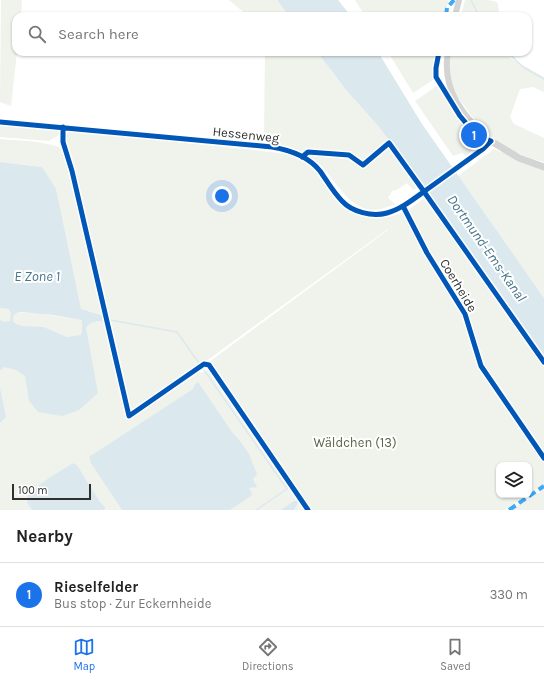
<!DOCTYPE html>
<html lang="en">
<head>
<meta charset="utf-8">
<style>
  :root { --surface:#fff; --page:#f2f2f2; --text:#222; --muted:#767676; --line:#e0e0e0; --accent:#1a73e8 }
  body { margin:0; font-family:Karla,sans-serif; background:var(--page); color:var(--text) }
  .controls { position:absolute; right:12px; bottom:12px; display:grid; overflow:hidden; border-radius:8px; box-shadow:0 1px 3px #0004 }
  .controls button { width:36px; height:36px; display:grid; place-items:center; padding:0; border:0; border-bottom:1px solid var(--line); background:var(--surface); color:var(--text); font:20px sans-serif }
  .scale { position:absolute; left:12px; bottom:10px; width:79px; box-sizing:border-box; padding-left:4px; border:2px solid #303030; border-top:0; font-size:11px; line-height:14px; white-space:nowrap; color:#303030; -webkit-text-stroke:3px #fff; paint-order:stroke }
  .you { position:absolute; left:222px; top:196px; width:14px; height:14px; margin:-10px; border:3px solid #fff; border-radius:50%; background:#1a73e8; box-shadow:0 0 0 6px #1a73e833 }
  .badge { display:grid; place-items:center; width:26px; height:26px; border-radius:50%; background:var(--accent); color:#fff; font-size:13px; font-weight:700 }
  .pin { position:absolute; translate:-50% -50%; border:2px solid #fff; box-shadow:0 1px 4px #0006 }
  .list { margin:0; padding:0; list-style:none }
  h2 { display:flex; justify-content:space-between; align-items:center; height:52px; margin:0; padding:0 16px; font-size:17px }
  h2 small { font-size:13px; font-weight:400; color:var(--muted) }
  .list li { display:grid; grid-template-columns:26px 1fr auto; gap:12px; align-items:center; box-sizing:border-box; height:64px; padding:0 16px; border-top:1px solid var(--line) }
  .list b { display:block; font-size:15px; white-space:nowrap }
  .list p { margin:0; font-size:13px; white-space:nowrap; color:var(--muted) }
  .list em { font-size:13px; font-style:normal; color:var(--muted) }
  .icon { flex:none; width:22px; height:22px; fill:none; stroke:currentColor; stroke-width:2; stroke-linecap:round; stroke-linejoin:round }
  .map { position:relative; flex:none; width:544px; height:510px; overflow:hidden }
  .search { position:absolute; background:var(--surface); box-shadow:0 1px 3px #0004; left:12px; right:12px; top:12px; height:44px; display:flex; align-items:center; gap:10px; box-sizing:border-box; padding:0 14px; border-radius:12px; color:var(--muted); font-size:15px }
  .sheet { height:116px; background:var(--surface) }
  nav { display:flex; justify-content:space-around; align-items:center; box-sizing:border-box; height:56px; border-top:1px solid var(--line); background:var(--surface); font-size:11px; color:var(--muted) }
  nav a { display:grid; justify-items:center; gap:2px }
  nav .on { color:var(--accent) }
  .map>svg:first-child { display:block }
</style>
</head>
<body>
<div class="map">
<svg width="544" height="510" viewBox="0 0 544 510">
  <rect width="100%" height="100%" fill="#fff"/>
  <path fill="#f0f2ec" d="M1 0H22L21 16H16L17 52 11 106 0 102Z
    M229 0H277L289 16H248Z
    M355 0H449L444 16H365Z
    M465 0H488L497 2 500 16H461Z
    M265 52H317L347 91 379 127 423 184 413 190 407 183 397 190 392 191 388 198 395 204C350 226 340 179 313 159 298 148 282 145 264 142Z
    M388 52H437L435 68 436 78 413 93Z
    M452 52H509L510 58 544 77V92L533 87 520 89 510 117 514 124 544 138V162C505 153 482 132 460 100 454 92 447 84 447 73 447 66 450 58 452 52Z
    M438 85 444 91 456 114 481 142 466 156 462 153 453 156 415 101Z
    M0 124 59 130V135L49 141 0 137Z
    M63 130 254 150 295 155 315 170 342 205 358 214 372 218 389 217 407 211 430 194 544 355V454L481 368 544 462V484L529 494V465H499V495H527L505 510H311L209 362 388 230V229L198 367 201 373 208 370 211 371 306 510H104L106 508 100 502 77 465 73 463 39 486 29 494 28 504 32 510H0V348L73 336 67 337 44 327 29 329 0 323V308L8 309 16 313 31 312 82 320C91 323 98 321 106 322L105 316 81 309 0 223 42 167 0 162V139C17 141 56 140 67 153L63 142Z
    M494 149 544 170V298L458 176Z
    M544 489V510H512Z"/>
  <path fill="#dbe9ee" fill-rule="evenodd" d="M277 0H338L351 16H289Z
    M317 52H378L422 124 544 298V355L430 194 379 127 347 91Z
    M0 162 42 167 56 189 81 309 105 316 106 322C97 321 91 321 86 328L98 393 79 410 62 416 38 412 29 401 25 376 16 370 4 367 0 371V320L5 322 10 321 11 312 8 309 0 308ZM22 312 53 315 82 320V331L81 335 67 337 44 327 22 326 16 324 13 321V316L16 313Z
    M198 382 232 432 240 441 249 454 257 474 253 479 257 487 249 488 252 494 251 496 230 510H122L91 463 89 457 193 389 195 384Z
    M0 388 6 417 0 423Z
    M73 463 77 465 100 502 106 508 104 510H32C30 507 27 504 27 499 28 489 64 469 73 463Z
    M294 501H297L298 503 294 510H281Z"/>
  <g fill="none" stroke-linecap="round" stroke-linejoin="round">
    <path stroke="#dbe9ee" stroke-width="1.5" d="M471 0 479 16
      M507 52 523 67 544 79
      M110 320 177 332 199 363
      M204 370 287 489 256 510"/>
    <path stroke="#d4d4d4" stroke-width="6" d="M455 16 459 0
      M0 122 272 147C290 150 308 156 320 171 327 181 333 192 342 201 352 212 372 217 387 213 402 209 416 197 429 188 447 175 465 162 483 149L491 141C464 118 441 89 448 52
      M403 206 427 253 465 314 481 366 544 458"/>
    <path stroke="#d4d4d4" stroke-width="7" d="M491 141 519 158 544 167"/>
    <path stroke="#3fa9f5" stroke-width="4" stroke-dasharray="8 4" stroke-linecap="butt" d="M446 16 447 8 454 0
      M509 510 544 486"/>
    <g stroke="#fff" stroke-width="8">
      <path id="cycleway" d="M0 122 272 147C290 150 308 156 320 171 327 181 333 192 342 201 352 212 372 217 387 213 402 209 416 197 429 188 447 175 465 162 483 149L491 141 478 136 471 129 460 116 436 77V68L439 52
        M63 127V142L72 171 129 416 204 364 209 365 308 510
        M302 157 308 152 349 155 363 165 389 143 420 186 544 362
        M403 206 427 253 465 314 481 366 544 458"/>
    </g>
    <use href="#cycleway" stroke="#0057b8" stroke-width="5"/>
  </g>
  <g text-anchor="middle" stroke-width="4" stroke-linejoin="round" paint-order="stroke">
    <g font-size="13" fill="#303030" stroke="#fff">
      <text transform="translate(246 134) rotate(6)" y="5">Hessenweg</text>
      <text transform="translate(459 285) rotate(59)" y="5">Coerheide</text>
    </g>
    <g font-size="13" fill="#576742" stroke="#fff">
      <text x="355" y="447">Wäldchen (13)</text>
    </g>
    <g font-size="14" font-style="italic" fill="#46768a" stroke="#fff">
      <text transform="translate(487 248) rotate(55)" y="5">Dortmund-Ems-Kanal</text>
      <text x="37" y="281">E Zone 1</text>
    </g>
  </g>
</svg>
<div class="controls">
<button><svg class="icon" aria-label="layers" viewBox="0 0 24 24"><path d="M12 4l9 5-9 5-9-5zM3 14l9 5 9-5"/></svg></button>
</div>
<div class="scale">100 m</div>
<div class="you"></div>
<div class="pin badge" style="left:474px;top:135px">1</div>
<div class="search"><svg class="icon" aria-label="search" viewBox="0 0 24 24"><circle cx="10" cy="10" r="6"/><path d="M15 15l6 6"/></svg>Search here</div>
</div>
<section class="sheet">
<h2>Nearby<small></small></h2>
<ul class="list">
<li><span class="badge">1</span><div><b>Rieselfelder</b><p>Bus stop · Zur Eckernheide</p></div><em>330 m</em></li>
</ul>
</section>
<nav>
<a class="on"><svg class="icon" aria-label="map" viewBox="0 0 24 24"><path d="M3 6l6-2 6 2 6-2v14l-6 2-6-2-6 2zM9 4v14M15 6v14"/></svg>Map</a>
<a><svg class="icon" aria-label="directions" viewBox="0 0 24 24"><path d="M12 3l9 9-9 9-9-9zM9 14v-3h6M13 9l2 2-2 2"/></svg>Directions</a>
<a><svg class="icon" aria-label="saved" viewBox="0 0 24 24"><path d="M7 4h10v16l-5-4-5 4z"/></svg>Saved</a>
</nav>
</body>
</html>
